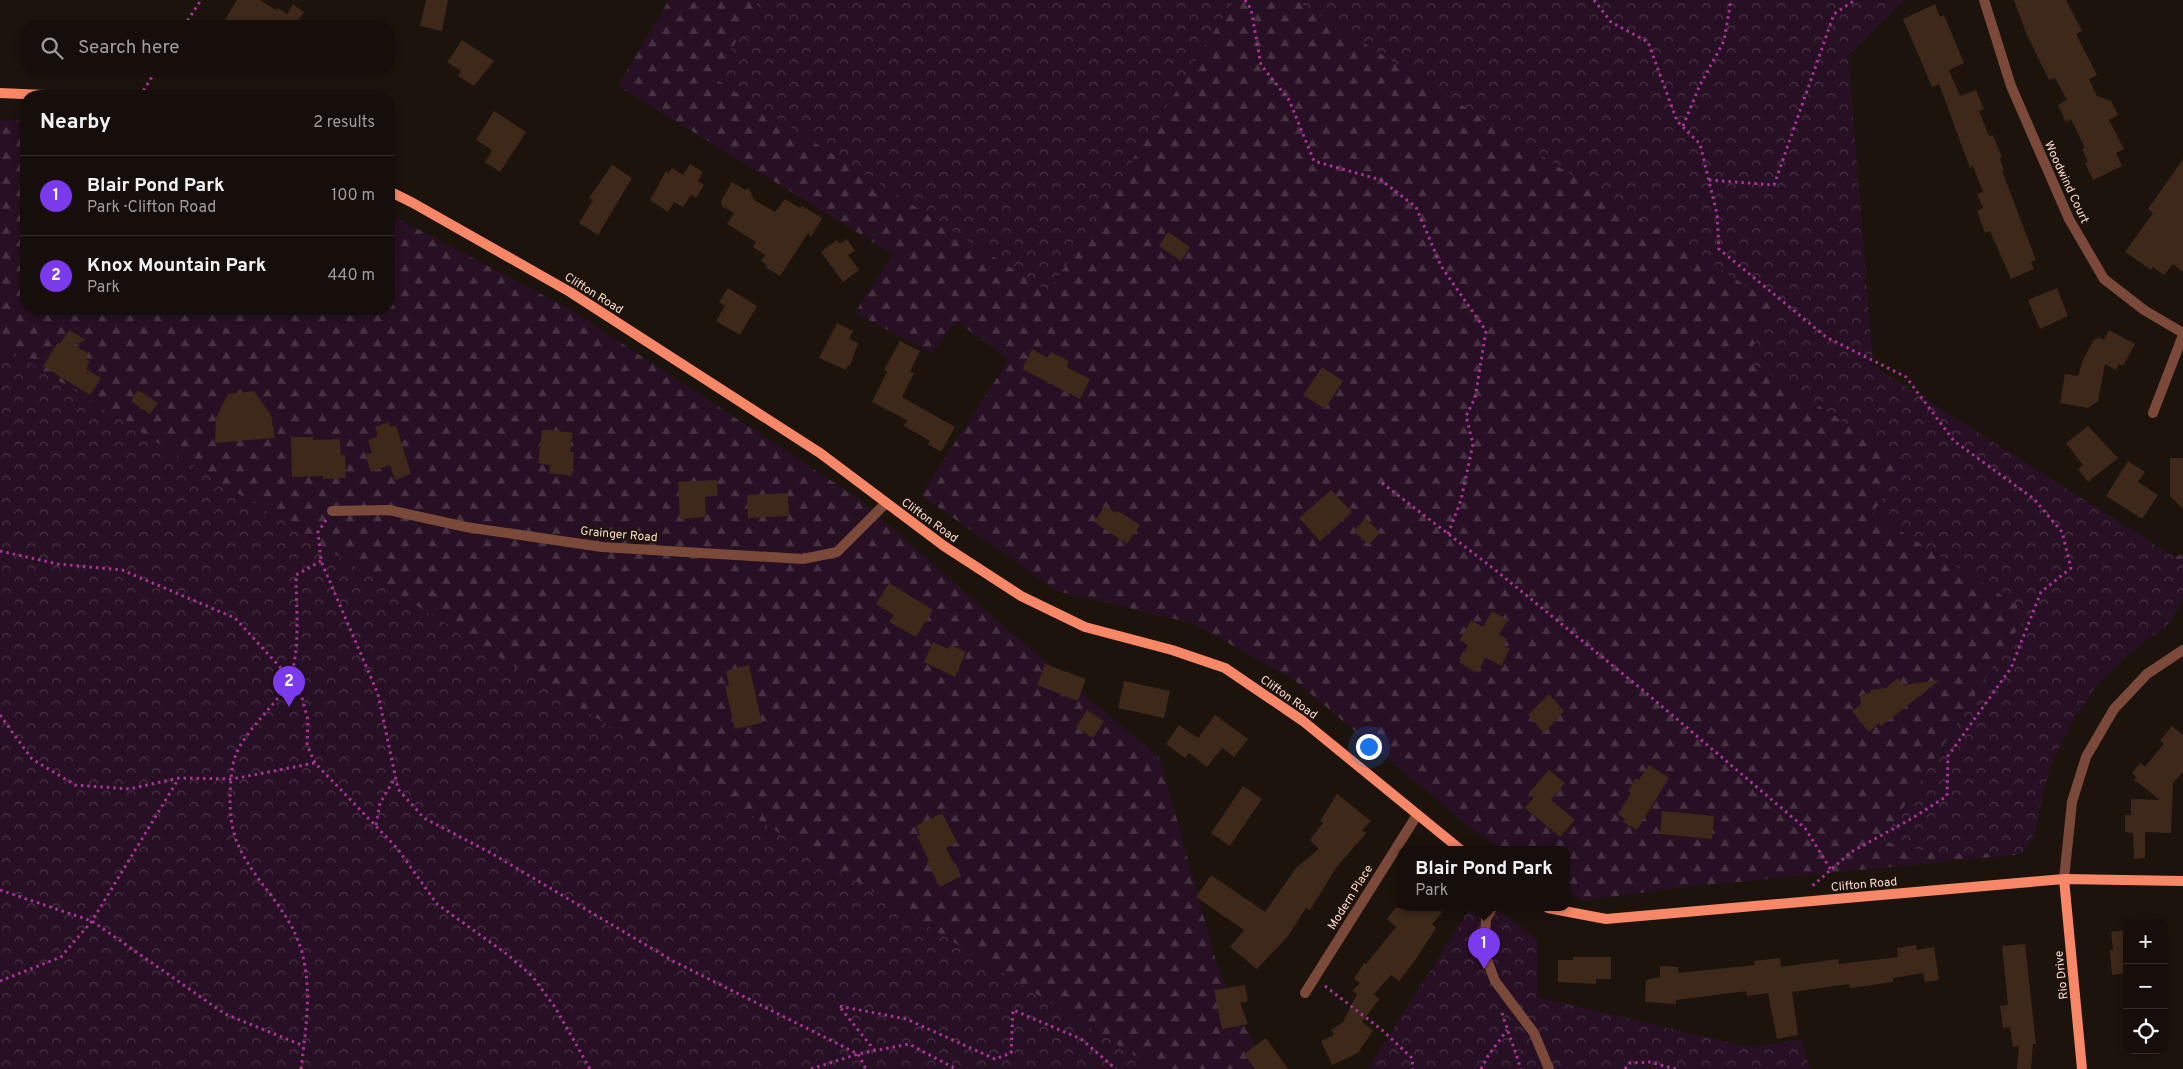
<!DOCTYPE html>
<html lang="en">
<head>
<meta charset="utf-8">
<style>
  :root { --surface:#160e0a; --page:#1f1713; --text:#f1f3f6; --muted:#9e9c9c; --line:#352e2b; --accent:#7c3aed }
  body { margin:0; font-family:Overpass,sans-serif; background:var(--page); color:var(--text) }
  .controls { position:absolute; right:15px; bottom:15px; display:grid; overflow:hidden; border-radius:10px; box-shadow:0 2px 8px #0003 }
  .controls button { width:45px; height:45px; display:grid; place-items:center; padding:0; border:0; border-bottom:1px solid var(--line); background:var(--surface); color:var(--text); font:25px sans-serif }
  .you { position:absolute; left:1368px; top:746px; width:18px; height:18px; margin:-12px; border:4px solid #fff; border-radius:50%; background:#1a73e8; box-shadow:0 0 0 8px #1a73e833 }
  .badge { display:grid; place-items:center; width:32px; height:32px; border-radius:50%; background:var(--accent); color:#fff; font-size:16px; font-weight:700 }
  .pin { position:absolute; translate:-50% -41px; filter:drop-shadow(0 1px 2px #0008) }
  .pin::after { content:''; position:absolute; top:26px; width:18px; height:15px; background:inherit; clip-path:polygon(0 0,100% 0,50% 100%) }
  .popup { position:absolute; left:1398px; top:846px; width:172px; height:65px; box-sizing:border-box; display:grid; place-content:center; border-radius:10px; background:var(--surface); filter:drop-shadow(0 1px 4px #0005); font-size:16px; white-space:nowrap; color:var(--muted) }
  .popup b { font-size:19px; color:var(--text) }
  .popup::after { content:''; position:absolute; left:50%; top:100%; margin-left:-10px; border:10px solid transparent; border-top-color:var(--surface) }
  .list { margin:0; padding:0; list-style:none }
  h2 { display:flex; justify-content:space-between; align-items:center; height:65px; margin:0; padding:0 20px; font-size:21px }
  h2 small { font-size:16px; font-weight:400; color:var(--muted) }
  .list li { display:grid; grid-template-columns:32px 1fr auto; gap:15px; align-items:center; box-sizing:border-box; height:80px; padding:0 20px; border-top:1px solid var(--line) }
  .list b { display:block; font-size:19px; white-space:nowrap }
  .list p { margin:0; font-size:16px; white-space:nowrap; color:var(--muted) }
  .list em { font-size:16px; font-style:normal; color:var(--muted) }
  .icon { flex:none; width:28px; height:28px; fill:none; stroke:currentColor; stroke-width:2; stroke-linecap:round; stroke-linejoin:round }
  .map { position:relative; flex:none; width:2183px; height:1069px; overflow:hidden }
  .search { position:absolute; background:var(--surface); box-shadow:0 2px 8px #0003; left:20px; top:20px; width:375px; height:55px; display:flex; align-items:center; gap:12px; box-sizing:border-box; padding:0 18px; border-radius:20px; color:var(--muted); font-size:19px }
  .panel { position:absolute; background:var(--surface); box-shadow:0 2px 8px #0003; left:20px; top:90px; width:375px; height:225px; border-radius:20px }
  .map>svg:first-child { display:block }
</style>
</head>
<body>
<div class="map">
<svg width="2183" height="1069" viewBox="0 0 2183 1069">
  <defs>
    <pattern id="forest-firs" width="22" height="20" patternUnits="userSpaceOnUse" patternTransform="scale(1.25)"><rect width="22" height="20" fill="#271023"/><path d="M5 1l3.5 6h-7zM16 11l3.5 6h-7z" fill="#473242"/></pattern>
    <pattern id="park-crowns" width="20" height="18" patternUnits="userSpaceOnUse" patternTransform="scale(1.25)"><rect width="20" height="18" fill="#271023"/><path d="M2 6a3 3 0 1 1 6 0M12 15a3 3 0 1 1 6 0" fill="none" stroke="#473242"/></pattern>
  </defs>
  <rect width="100%" height="100%" fill="#1d130d"/>
  <path fill="url(#forest-firs)" d="M669 0H1904L1848 55 1873 366 2175 558 2183 553V600L2167 625 2129 653 2112 669 2097 685 2071 723 2051 764 2039 809 2035 833 2022 854 1676 888 1582 901 1567 891 1566 850H1504L1473 830 1293 679 1192 623 1057 591 921 495 1009 359 956 321 932 353 855 313 893 254 618 86Z
    M0 120 26 121V309H389V214L571 310 859 499 988 613 1160 759 1217 965 1265 1069H0Z"/>
  <path fill="url(#park-crowns)" d="M759 0H1234L1049 292 715 79Z
    M1296 0H1904L1848 55 1873 366 2183 563V600L2167 625 2129 653 2112 669 2097 685 2071 723 2051 764 2039 809 2035 833 2022 854 1934 853 1882 841 2028 612 1872 513 1909 463 1745 359 1778 306Z
    M0 344 1156 1069H0Z
    M1470 908H1496L1537 940V997L1749 1047 1801 1040 1810 1069H1368Z"/>
  <path fill="#3d281a" d="M237 0H260L276 10 278 8 287 14 293 4 304 12 298 21 306 26H221Z
    M426 0H448L442 31 420 26Z
    M2014 0H2066L2082 31 2076 34 2097 75 2089 79 2097 96 2111 101 2118 115 2109 120 2124 149 2116 153 2122 166 2093 180 2085 163 2088 162 2082 149 2085 148 2071 119 2066 122 2058 105 2067 100 2055 78 2049 80 2026 33Z
    M1935 4 1940 17 1944 15 1964 63 1949 70 1960 96 1976 90 1984 109 1979 111 1989 136 1993 135 2002 158 2000 159 2004 170 2002 171 2036 260 2031 262 2034 269 2011 279 1990 231 1985 233 1977 211 1983 208 1977 194 1983 192 1973 166 1970 168 1939 84 1932 87 1903 19Z
    M462 40 494 61 474 86 458 76 461 71 447 62Z
    M494 111 526 132 500 172 485 162 492 150 476 140Z
    M2183 159V272L2173 264 2164 275 2153 267 2151 270 2125 252 2153 213 2148 209Z
    M690 164 703 172 698 181 704 185 696 198 691 195 683 207 674 202 668 212 650 200 666 171 669 173 672 168 683 175Z
    M612 165 632 178 598 235 579 223 593 200 589 198Z
    M732 182 745 190 749 188 754 200 775 212 785 199 800 208 802 206 822 218 811 237 808 233 780 276 765 267 767 265 761 261 765 255 753 247 756 242 727 224 734 213 722 206 721 201Z
    M1168 232 1190 247 1181 261 1159 246Z
    M847 239 855 251 848 255 859 270 843 282 821 252 837 240 840 244Z
    M728 288 757 306 740 335 716 321 725 306 719 302Z
    M2057 288 2068 316 2040 329 2028 300Z
    M837 323 853 331 849 339 858 343 850 366 848 365 846 370 819 358Z
    M69 330 86 340 74 345 89 354 85 359 90 362 86 369 101 378 90 395 43 366 58 342 60 344Z
    M2109 330 2135 344 2123 366 2119 364 2116 370 2105 364 2098 401 2088 408 2060 403 2065 374 2078 376 2083 360 2094 339 2096 340 2098 337 2104 340Z
    M900 341 920 351 910 372 914 373 902 397 955 427 941 452 928 444 930 441 904 426 907 420 872 402 887 372 884 370Z
    M1032 349 1048 358 1051 352 1069 361 1066 367 1090 379 1080 399 1022 369Z
    M1322 367 1343 381 1325 409 1303 395Z
    M138 390 158 403 150 414 131 401Z
    M254 391 271 415 275 438 215 443 216 418 228 394Z
    M389 422 390 427 396 425 411 474 395 480 390 465 371 472 365 454 372 453 368 440 378 436 375 427Z
    M2088 426 2118 458 2088 482 2078 469 2083 465 2066 443Z
    M542 430H552L573 433 570 452H574L572 476 549 473 550 465 538 463Z
    M291 437H313V440L340 439 341 455H345L346 478 323 479V476L292 477Z
    M2170 458H2183V509L2170 496Z
    M2128 461 2145 472 2138 482 2158 495 2142 519 2106 496Z
    M717 480 718 496H705L706 517 680 519 678 482Z
    M1331 490 1352 512 1320 541 1299 518Z
    M788 493 789 516 748 518 747 495Z
    M1105 506 1116 513 1118 511 1140 525 1127 544 1094 522Z
    M1366 518 1380 533 1368 545 1354 531Z
    M889 583 933 610 916 637 889 622 894 615 876 604Z
    M1492 611 1508 620 1499 635 1507 639 1503 646 1510 649 1501 666 1486 657 1477 673 1459 662 1468 645 1460 640 1471 620 1483 627Z
    M933 642 948 649 950 645 966 652 955 677 924 662Z
    M1045 664 1086 679 1078 701 1037 685Z
    M749 665 762 723 735 729 725 686 729 685 726 671Z
    M1898 678 1903 685 1940 680 1881 726 1879 723 1869 732 1852 711 1861 704 1860 695 1871 693 1870 690 1886 688Z
    M1124 681 1170 691 1164 718 1118 708Z
    M1549 694 1564 711 1544 733 1528 715Z
    M1087 710 1104 721 1093 738 1076 727Z
    M1215 715 1248 739 1234 757 1222 748 1207 767 1189 753 1185 758 1166 744 1179 725 1198 738Z
    M2172 726 2183 735V772L2173 783 2171 833 2145 832V858L2134 859 2133 833 2125 832V815H2131V799L2160 800 2134 780 2136 777 2132 773 2140 763 2145 767 2164 744 2160 741Z
    M1649 765 1669 778 1637 830 1623 822 1625 819 1618 814 1631 793 1628 791 1636 778 1639 780Z
    M1549 770 1565 783 1551 800 1575 820 1560 837 1525 808 1534 797 1529 793Z
    M1243 786 1262 799 1230 846 1211 833Z
    M1337 794 1371 821 1362 830 1366 833 1336 868 1310 910 1306 908 1288 936 1257 969 1230 947 1244 930 1196 897 1211 875 1265 912 1296 868 1319 849 1310 840 1323 823 1320 821Z
    M1662 811 1714 816 1712 839 1660 834Z
    M942 813 957 842 946 848 961 876 940 887 927 862 929 861 917 836 920 835 916 826Z
    M1395 908H1446L1432 924 1436 928 1414 962 1399 981 1391 975 1374 994 1379 999 1362 1022 1373 1030 1358 1053 1332 1065 1321 1041 1334 1035 1331 1030 1343 1022 1357 994 1352 991 1360 983 1354 979 1364 963 1366 964 1396 927 1387 919Z
    M2127 930V973L2112 975 2110 950H2113L2111 932Z
    M2025 944 2036 1044H2033L2031 1069H2017L2019 1046 2013 1047 2010 1027 2003 1028 2000 1006 2008 1005 2002 946Z
    M1916 945 1917 950 1934 947 1939 980 1925 982 1923 973 1893 978V982L1850 988 1849 984 1792 992 1798 1035 1777 1039 1768 993 1747 996 1746 991 1676 1000V1004L1645 1002 1646 980 1660 977V966L1678 967V973L1755 965 1754 961 1780 958 1781 967 1838 959 1839 964 1898 957 1897 948Z
    M1573 957H1611V979H1596V984L1558 982V960H1573Z
    M1245 985 1248 1001 1240 1003 1248 1024 1222 1029 1214 990Z
    M1266 1038 1288 1069H1255L1244 1054Z"/>
  <g fill="none" stroke-linecap="round" stroke-linejoin="round">
    <path stroke="#a93399" stroke-width="3" stroke-dasharray="2.5 4" stroke-linecap="butt" d="M1245 0 1251 9 1261 65 1289 100 1314 161 1381 180 1416 207 1441 266 1486 331 1475 398 1466 416 1473 444 1461 500 1448 534
      M1594 0 1611 22 1648 42 1677 121 1700 144 1717 214 1719 249 1826 337 1906 377 1954 441 2034 499 2062 532 2071 568 2041 592 2011 668 1948 756 1947 796 1911 819 1851 852 1810 888
      M184 26 201 0
      M140 96 157 69
      M1683 126 1700 85 1724 41 1731 0
      M1709 180 1774 185 1834 14 1855 0
      M1382 483 1494 569 1645 692 1805 828 1831 870
      M326 520 318 532 321 561 378 694 398 789 424 818 491 853 673 961 858 1054 866 1069
      M0 551 58 564 122 570 235 618 290 678 302 698 308 720 307 745 315 763 397 848 437 904 508 955 532 976 555 1007 590 1069
      M0 715 32 759 75 785 129 789 179 778 232 779 315 763
      M376 825 380 803 395 778
      M0 890 92 921 225 1014 304 1046
      M0 981 61 957 92 921 179 778
      M1325 986 1382 1030 1412 1058 1413 1069
      M1502 1013 1521 1069
      M875 1051 839 1006 906 1019 995 1059 1011 1053 1013 1010 1081 1039 1116 1069
      M301 1069C307 1019 316 967 289 922 269 887 235 860 231 817 229 802 230 772 235 757 239 744 251 730 260 719 270 707 282 695 289 680 301 653 296 605 296 575L321 561
      M811 1069 858 1054 909 1044 956 1069
      M1481 1069 1488 1056 1507 1030
      M1625 1069 1630 1063 1649 1062 1676 1069"/>
    <path stroke="#7a493a" stroke-width="10" d="M1984 0 2011 86 2069 219 2104 279 2144 310 2183 333
      M2153 413 2183 335
      M332 511 389 510 466 527 602 547 803 559 837 552 886 503
      M2064 879 2072 802 2086 757 2114 709 2147 674 2183 650
      M1492 908 1486 919 1484 952 1495 981 1534 1033 1549 1069
      M1305 993 1417 815"/>
    <path stroke="#f88767" stroke-width="10" d="M0 93 69 96
      M389 191 413 203 570 292 820 453 944 546 1021 596 1085 627 1172 650 1225 668 1303 721 1461 850
      M2064 879 2082 1069
      M1548 908 1606 919 2064 879 2183 881"/>
  </g>
  <g text-anchor="middle" stroke-width="4.5" stroke-linejoin="round" paint-order="stroke">
    <g font-size="12" fill="#fcdacb" stroke="#1d130d">
      <text transform="translate(2067 182) rotate(65)" y="4">Woodwind Court</text>
      <text transform="translate(594 293) rotate(32)" y="4">Clifton Road</text>
      <text transform="translate(930 520) rotate(36)" y="4">Clifton Road</text>
      <text transform="translate(619 534) rotate(5)" y="4">Grainger Road</text>
      <text transform="translate(1289 697) rotate(35)" y="4">Clifton Road</text>
      <text transform="translate(1864 884) rotate(-5)" y="4">Clifton Road</text>
      <text transform="translate(1350 897) rotate(-58)" y="4">Modern Place</text>
      <text transform="translate(2061 975) rotate(-96)" y="4">Rio Drive</text>
    </g>
  </g>
</svg>
<div class="controls">
<button>+</button>
<button>−</button>
<button><svg class="icon" aria-label="locate" viewBox="0 0 24 24"><circle cx="12" cy="12" r="6"/><path d="M12 2v4M12 18v4M2 12h4M18 12h4"/></svg></button>
</div>
<div class="you"></div>
<div class="pin badge" style="left:1484px;top:969px">1</div>
<div class="popup"><b>Blair Pond Park</b>Park</div>
<div class="pin badge" style="left:289px;top:707px">2</div>
<div class="search"><svg class="icon" aria-label="search" viewBox="0 0 24 24"><circle cx="10" cy="10" r="6"/><path d="M15 15l6 6"/></svg>Search here</div>
<section class="panel">
<h2>Nearby<small>2 results</small></h2>
<ul class="list">
<li><span class="badge">1</span><div><b>Blair Pond Park</b><p>Park · Clifton Road</p></div><em>100 m</em></li>
<li><span class="badge">2</span><div><b>Knox Mountain Park</b><p>Park</p></div><em>440 m</em></li>
</ul>
</section>
</div>
</body>
</html>
